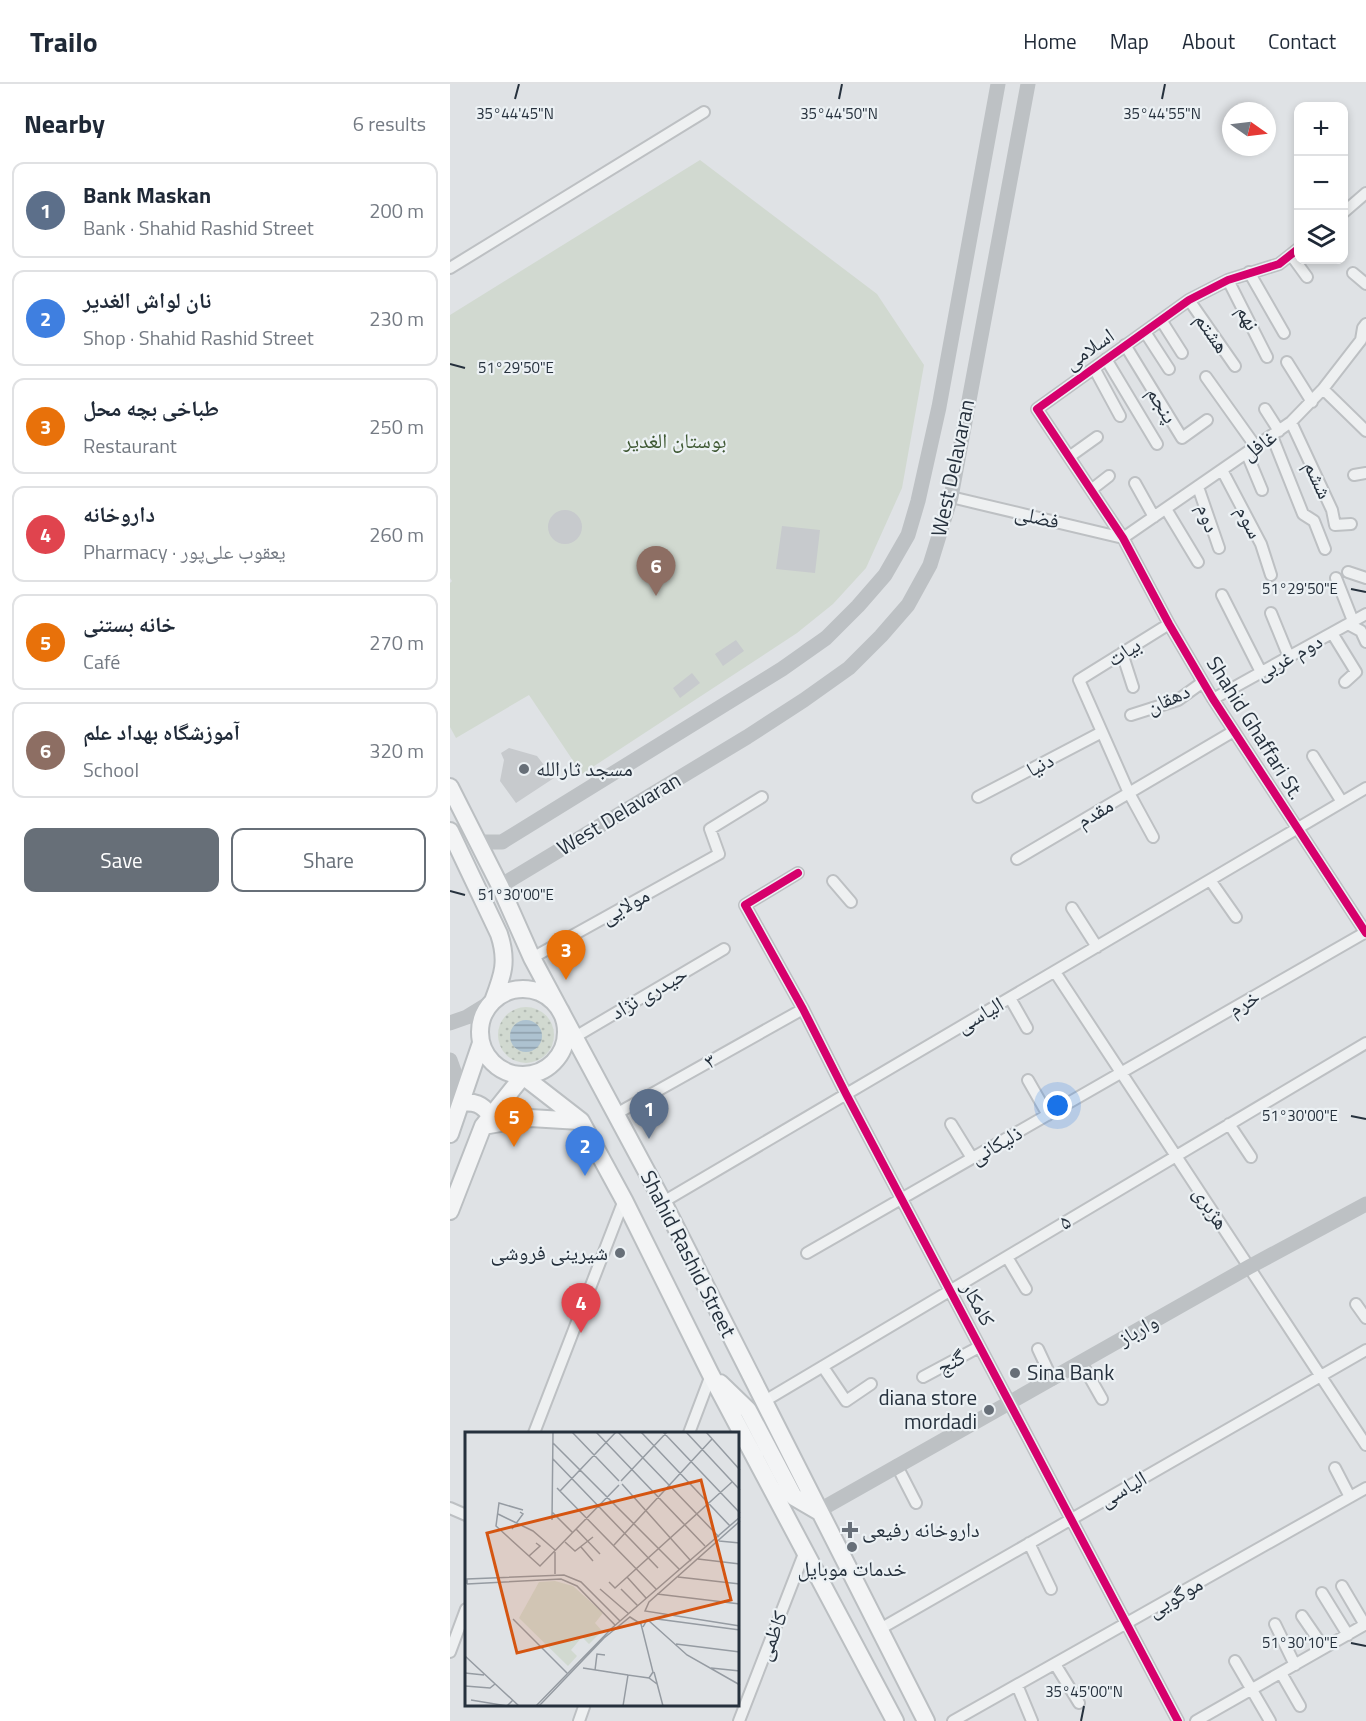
<!DOCTYPE html>
<html lang="en">
<head>
<meta charset="utf-8">
<style>
  :root { --surface:#fff; --page:#f6f6f7; --text:#1f2937; --muted:#747a83; --line:#e0e1e3; --accent:#676f78 }
  body { margin:0; font-family:"Titillium Web","Noto Naskh Arabic",sans-serif; background:var(--page); color:var(--text) }
  .controls { position:absolute; right:18px; top:18px; display:grid; overflow:hidden; border-radius:12px; box-shadow:0 3px 9px #0003 }
  .controls button { width:54px; height:54px; display:grid; place-items:center; padding:0; border:0; border-bottom:2px solid var(--line); background:var(--surface); color:var(--text); font:30px sans-serif }
  .compass { position:absolute; left:772px; top:18px; width:54px; height:54px; border-radius:50%; background:var(--surface); box-shadow:0 3px 9px #0003; rotate:104deg }
  .you { position:absolute; left:608px; top:1022px; width:21px; height:21px; margin:-15px; border:4px solid #fff; border-radius:50%; background:#1a73e8; box-shadow:0 0 0 9px #1a73e833 }
  .badge { display:grid; place-items:center; width:39px; height:39px; border-radius:50%; background:var(--accent); color:#fff; font-size:20px; font-weight:700 }
  .pin { position:absolute; translate:-50% -50px; filter:drop-shadow(0 2px 3px #0008) }
  .pin::after { content:''; position:absolute; top:32px; width:21px; height:18px; background:inherit; clip-path:polygon(0 0,100% 0,50% 100%) }
  .list { margin:0; padding:0; list-style:none }
  h2 { display:flex; justify-content:space-between; align-items:center; height:78px; margin:0; padding:0 24px; font-size:26px }
  h2 small { font-size:20px; font-weight:400; color:var(--muted) }
  .list li { display:grid; grid-template-columns:39px 1fr auto; gap:18px; align-items:center; box-sizing:border-box; height:96px; margin:0 12px 12px; padding:0 12px; border:2px solid var(--line); border-radius:12px }
  .list b { display:block; font-size:22px; white-space:nowrap }
  .list p { margin:0; font-size:20px; white-space:nowrap; color:var(--muted) }
  .list em { font-size:20px; font-style:normal; color:var(--muted) }
  .actions { display:flex; gap:12px; padding:18px 24px }
  .actions a { flex:1; padding:14px 0; border:2px solid var(--accent); border-radius:12px; text-align:center; font-size:21px; color:var(--accent) }
  .actions .main { background:var(--accent); color:#fff }
  .icon { flex:none; width:33px; height:33px; fill:none; stroke:currentColor; stroke-width:2; stroke-linecap:round; stroke-linejoin:round }
  .map { position:relative; flex:none; width:916px; height:1637px; overflow:hidden }
  header { display:flex; align-items:center; gap:36px; box-sizing:border-box; height:84px; padding:0 30px; background:var(--surface); border-bottom:2px solid var(--line) }
  header strong { font-size:28px }
  nav { display:flex; gap:33px; margin-inline-start:auto; font-size:21px }
  main { display:flex }
  aside { flex:1; background:var(--surface) }
  .map>svg:first-child { display:block }
</style>
</head>
<body>
<header>
<strong>Trailo</strong>
<nav><a>Home</a><a>Map</a><a>About</a><a>Contact</a></nav>
</header>
<main>
<aside>
<h2>Nearby<small>6 results</small></h2>
<ul class="list">
<li><span class="badge" style="background:#5c6f8a">1</span><div><b>Bank Maskan</b><p>Bank · Shahid Rashid Street</p></div><em>200 m</em></li>
<li><span class="badge" style="background:#3f7fe0">2</span><div><b>نان لواش الغدیر</b><p>Shop · Shahid Rashid Street</p></div><em>230 m</em></li>
<li><span class="badge" style="background:#e8710a">3</span><div><b>طباخی بچه محل</b><p>Restaurant</p></div><em>250 m</em></li>
<li><span class="badge" style="background:#e0444e">4</span><div><b>داروخانه</b><p>Pharmacy · یعقوب علی‌پور</p></div><em>260 m</em></li>
<li><span class="badge" style="background:#e8710a">5</span><div><b>خانه بستنی</b><p>Café</p></div><em>270 m</em></li>
<li><span class="badge" style="background:#8d6e63">6</span><div><b>آموزشگاه بهداد علم</b><p>School</p></div><em>320 m</em></li>
</ul>
<div class="actions"><a class="main">Save</a><a>Share</a></div>
</aside>
<div class="map">
<svg width="916" height="1637" viewBox="0 0 916 1637">
  <defs>
    <pattern id="grass-dots" width="8" height="8" patternUnits="userSpaceOnUse" patternTransform="scale(1.5)"><rect width="8" height="8" fill="#d1d9d0"/><path d="M2 2h.1M6 6h.1" fill="none" stroke="#b3bbb4" stroke-width="1.8" stroke-linecap="round"/></pattern>
    <pattern id="water-rules" width="6" height="5" patternUnits="userSpaceOnUse" patternTransform="scale(1.5)"><rect width="6" height="5" fill="#adc2d0"/><path d="M0 2.5h6" fill="none" stroke="#8d9eaa"/></pattern>
  </defs>
  <rect width="100%" height="100%" fill="#dfe2e5"/>
  <path fill="url(#grass-dots)" d="M48 951a28 28 0 1 1 56 0a28 28 0 1 1-56 0Z"/>
  <path fill="#d1d9d0" d="M250 76 427 210 474 281 452 404 416 484 383 520 347 549 132 690 79 611 6 654 0 643V499L2 497 0 494V231Z"/>
  <path fill="url(#water-rules)" d="M60 952a16 16 0 1 1 32 0a16 16 0 1 1-32 0Z"/>
  <path fill="#c7cacd" d="M98 443a17 17 0 1 1 34 0a17 17 0 1 1-34 0Z
    M332 442 370 446 365 489 326 485Z
    M286 556 294 567 273 582 265 570Z
    M242 589 250 599 230 614 223 604Z
    M59 664 87 672 104 694 66 719 50 697 54 676 51 669Z"/>
  <g fill="none" stroke-linecap="round" stroke-linejoin="round">
    <g stroke="#bdc0c3" stroke-width="14">
      <path id="street" d="M894 128 916 109
        M848 165 829 180 778 196 739 216 587 325 673 454 719 540 763 615 916 849
        M841 171 857 193
        M0 184 254 28
        M799 188 834 249
        M903 189 916 200
        M778 196 817 273
        M739 216 785 282
        M711 236 732 269
        M695 248 719 285
        M675 261 732 354 757 336
        M656 275 707 360
        M837 278 862 318
        M644 284 670 332
        M756 293 806 363
        M873 305 916 347
        M815 325 829 347
        M841 338 882 426 885 441 901 440
        M822 352 853 430 864 437 875 465
        M797 370 812 406
        M619 373 647 353
        M772 386 811 460 821 491
        M904 391 916 389
        M685 399 704 433
        M748 403 769 464
        M641 406 659 392
        M501 413 673 454
        M716 425 748 478
        M673 454 841 338 873 305 911 256 913 244 916 240
        M898 488 916 494
        M886 494 903 537
        M772 511 811 588
        M821 529 839 573
        M898 540 911 547 916 558
        M882 549 906 588 895 598
        M672 569 683 603
        M763 615 916 530
        M681 631 728 616 753 598
        M863 672 892 718
        M528 713 652 648
        M703 753 679 709 629 596 719 540
        M567 775 784 647
        M348 789 295 821 353 925 396 1010 728 1637
        M760 796 786 833
        M383 797 401 818
        M622 824 647 863
        M82 874 269 770 260 745 312 713
        M605 888 916 1361
        M560 914 577 944
        M125 953 274 865
        M578 996 598 1031
        M166 1030 353 925
        M501 1040 522 1074
        M779 1040 801 1073
        M213 1118 916 704
        M357 1169 916 848
        M557 1173 576 1205
        M906 1220 916 1234
        M588 1265 602 1295
        M631 1278 652 1315
        M373 1283 396 1317 421 1300
        M473 1293 529 1263
        M313 1318 916 959
        M84 1349 174 1116
        M239 1349 261 1291
        M447 1382 466 1419
        M885 1384 900 1413
        M0 1424 16 1431
        M579 1459 601 1505
        M892 1502 915 1541
        M872 1509 898 1551
        M852 1532 874 1564
        M825 1540 845 1581
        M430 1545 916 1266
        M0 1568 16 1525
        M785 1577 820 1637
        M605 1580 629 1619
        M831 1589 850 1622
        M567 1601 582 1637
        M129 1637 135 1620
        M289 1637 355 1467
        M503 1637 916 1404
        M746 1637 916 1540"/>
    </g>
    <g stroke="#bbbfc2" stroke-width="20">
      <path id="primary" d="M0 703 50 802 82 874 213 1118 476 1637
        M0 747 49 850C58 877 53 891 43 917
        M30 948a43 43 0 1 1 86 0a43 43 0 1 1-86 0Z
        M11 1019C24 1017 32 1020 40 1031
        M33 1042 80 1034 130 1037
        M0 1050 31 959
        M0 1127 33 1042 73 992 131 1037 174 1116 261 1291 445 1637
        M270 1299 298 1326 344 1413 368 1427"/>
    </g>
    <use href="#street" stroke="#eef0f1" stroke-width="10"/>
    <path stroke="#bdc1c4" stroke-width="15" d="M28 758H52L332 585 376 554 408 522 435 491 458 451 468 417 489 323 548 0
      M50 802 297 653 354 616 399 584 431 552 458 521 480 481 501 413 578 0
      M0 939 17 933 43 917
      M0 976 5 990 0 1023
      M368 1427 799 1183 916 1120"/>
    <use href="#primary" stroke="#f3f4f5" stroke-width="16"/>
    <g stroke="#ecf1f4" stroke-width="11">
      <path id="cycleway" d="M848 165 829 180 778 196 739 216 587 325 673 454 719 540 763 615 916 849
        M348 789 295 821 353 925 396 1010 728 1637"/>
    </g>
    <use href="#cycleway" stroke="#d6006c" stroke-width="8"/>
  </g>
  <path fill="none" stroke="#26313d" stroke-width="2" d="M65 15 69 0M389 15 392 0M712 15 715 0M0 280 15 284M901 505 916 508M0 807 15 811M901 1032 916 1035M901 1559 916 1562M631 1637 634 1622"/>
  <g fill="#676f78" stroke="#ecf1f4" stroke-width="2">
    <circle cx="74" cy="685" r="6"/>
    <circle cx="170" cy="1169" r="6"/>
    <circle cx="565" cy="1289" r="6"/>
    <circle cx="539" cy="1326" r="6"/>
    <path d="M397 1437h6v6h6v6h-6v6h-6v-6h-6v-6h6z"/>
    <circle cx="402" cy="1463" r="6"/>
  </g>
  <g text-anchor="middle" stroke-width="4.5" stroke-linejoin="round" paint-order="stroke">
    <g font-size="21" fill="#26313d" stroke="#ecf1f4">
      <text transform="translate(798 234) rotate(63)" y="7">نهم</text>
      <text transform="translate(762 249) rotate(55)" y="7">هشتم</text>
      <text transform="translate(639 265) rotate(-35)" y="7">اسلامی</text>
      <text transform="translate(712 321) rotate(59)" y="7">پنجم</text>
      <text transform="translate(809 361) rotate(-35)" y="7">غافل</text>
      <text transform="translate(503 384) rotate(-78)" y="7">West Delavaran</text>
      <text transform="translate(868 396) rotate(65)" y="7">ششم</text>
      <text transform="translate(587 433) rotate(13)" y="7">فضلی</text>
      <text transform="translate(758 434) rotate(71)" y="7">دوم</text>
      <text transform="translate(799 438) rotate(63)" y="7">سوم</text>
      <text transform="translate(674 568) rotate(-32)" y="7">بیات</text>
      <text transform="translate(839 573) rotate(-29)" y="7">دوم غربی</text>
      <text transform="translate(718 615) rotate(-24)" y="7">دهقان</text>
      <text transform="translate(805 644) rotate(58)" y="7">Shahid Ghaffari St.</text>
      <text transform="translate(590 681) rotate(-28)" y="7">دنیا</text>
      <text transform="translate(645 729) rotate(-30)" y="7">مقدم</text>
      <text transform="translate(169 730) rotate(-31)" y="7">West Delavaran</text>
      <text transform="translate(175 822) rotate(-29)" y="7">مولایی</text>
      <text transform="translate(199 909) rotate(-30)" y="7">حیدری نژاد</text>
      <text transform="translate(794 919) rotate(-30)" y="7">خرم</text>
      <text transform="translate(530 931) rotate(-30)" y="7">الیاسی</text>
      <text transform="translate(260 977) rotate(-29)" y="7">۳</text>
      <text transform="translate(546 1061) rotate(-30)" y="7">ذلیکانی</text>
      <text transform="translate(761 1124) rotate(57)" y="7">هژبری</text>
      <text transform="translate(615 1138) rotate(-31)" y="7">۵</text>
      <text transform="translate(238 1170) rotate(63)" y="7">Shahid Rashid Street</text>
      <text transform="translate(528 1220) rotate(62)" y="7">کامکار</text>
      <text transform="translate(688 1246) rotate(-29)" y="7">وارباز</text>
      <text transform="translate(501 1278) rotate(-28)" y="7">گنج</text>
      <text transform="translate(673 1405) rotate(-30)" y="7">الیاسی</text>
      <text transform="translate(725 1513) rotate(-30)" y="7">موگویی</text>
      <text transform="translate(322 1552) rotate(-69)" y="7">کاظمی</text>
    </g>
    <g font-size="21" fill="#3f5934" stroke="#ecf1f4">
      <text x="225" y="364">بوستان الغدیر</text>
    </g>
    <g font-size="21" fill="#26313d" stroke="#ecf1f4" text-anchor="start">
      <text x="86" y="692">مسجد ثارالله</text>
      <text x="158" y="1176" text-anchor="end">شیرینی فروشی</text>
      <text x="577" y="1296">Sina Bank</text>
      <text x="527" y="1321" text-anchor="end">diana store<tspan x="527" dy="24">mordadi</tspan></text>
      <text x="412" y="1453">داروخانه رفیعی</text>
      <text x="402" y="1492" text-anchor="middle">خدمات موبایل</text>
    </g>
  </g>
  <g transform="translate(15 1348)">
    <rect width="274" height="274" fill="#dfe2e5"/>
    <path d="M90 149 108 154 138 181 130 191 137 199 124 212 117 205 106 218 112 224 103 234 54 186 74 150Z" fill="#d1d9d0"/>
    <path fill="none" stroke="#959ba2" stroke-width="1.5" d="M107 0 154 49M131 0 240 114M153 0 254 105M176 0 265 94M198 0 275 81M221 0 275 58M241 0 275 38M88 11 214 137M88 27 193 136M156 49 202 0M157 52 226 129M92 56 191 157M95 59 151 0M58 78 34 71 31 94 75 134 154 53M87 80 108 101M33 82 68 99 90 118M87 88 88 0M275 89 184 170 180 179 275 194M47 97 58 82 55 80M111 97 135 122M254 109 275 111M100 110 110 119 128 105M149 113 247 7M116 115 128 129M90 120V142M64 124 75 114 71 111M233 127 275 132M162 145 181 166M213 145 275 152M144 150 150 156 267 50M2 152V147L99 143 116 150 155 189M2 152 96 147 112 154 150 193M135 157 164 182M156 157 173 174M192 162 275 172M48 187 102 241M192 187 275 198M183 188 222 223 275 253M178 195 182 188 192 187M211 212 275 220M0 224 54 274M118 236 163 243M246 236 275 239M130 238 132 222 140 223M189 240 198 274M0 241 19 243M0 254 25 256 30 252M6 268 42 274 48 268M71 274 147 196 275 85M74 274 139 206 165 185 176 192 188 240 184 246M158 274 163 243 184 246 192 252"/>
    <path fill="#d55511" fill-opacity="0.15" stroke="#d55511" stroke-width="3" d="M236 48 266 168 52 221 22 101Z"/>
    <rect width="274" height="274" fill="none" stroke="#26313d" stroke-width="3"/>
  </g>
  <g font-size="15" text-anchor="middle" fill="#26313d" stroke="#ecf1f4" stroke-width="4.5" stroke-linejoin="round" paint-order="stroke">
    <text x="65" y="35">35°44'45"N</text>
    <text x="389" y="35">35°44'50"N</text>
    <text x="712" y="35">35°44'55"N</text>
    <text x="66" y="289">51°29'50"E</text>
    <text x="850" y="510">51°29'50"E</text>
    <text x="66" y="816">51°30'00"E</text>
    <text x="850" y="1037">51°30'00"E</text>
    <text x="850" y="1564">51°30'10"E</text>
    <text x="634" y="1613">35°45'00"N</text>
  </g>
</svg>
<div class="controls">
<button>+</button>
<button>−</button>
<button><svg class="icon" aria-label="layers" viewBox="0 0 24 24"><path d="M12 4l9 5-9 5-9-5zM3 14l9 5 9-5"/></svg></button>
</div>
<svg class="compass" viewBox="-18 -18 36 36"><path d="M0-13l5 13h-10z" fill="#e53935"/><path d="M0 13l5-13h-10z" fill="#747a83"/></svg>
<div class="you"></div>
<div class="pin badge" style="left:199px;top:1055px;background:#5c6f8a">1</div>
<div class="pin badge" style="left:135px;top:1092px;background:#3f7fe0">2</div>
<div class="pin badge" style="left:116px;top:896px;background:#e8710a">3</div>
<div class="pin badge" style="left:131px;top:1249px;background:#e0444e">4</div>
<div class="pin badge" style="left:64px;top:1063px;background:#e8710a">5</div>
<div class="pin badge" style="left:206px;top:512px;background:#8d6e63">6</div>
</div>
</main>
</body>
</html>
